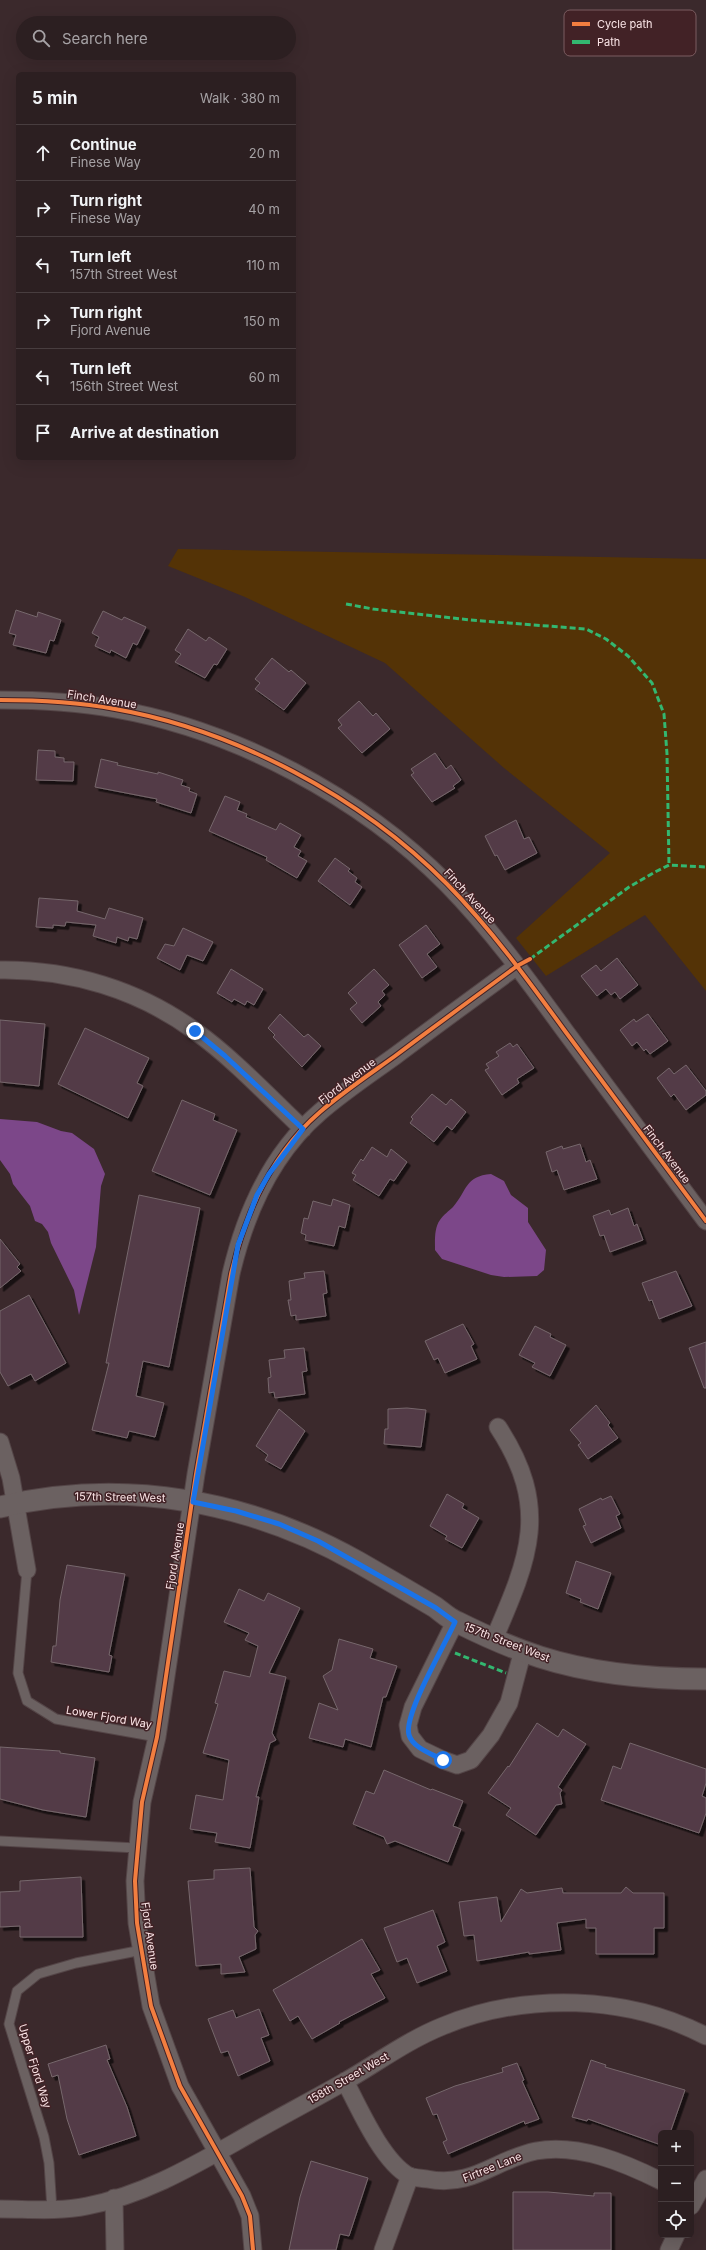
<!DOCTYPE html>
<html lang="en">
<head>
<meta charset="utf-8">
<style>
  :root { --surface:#2c1f21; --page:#382c2e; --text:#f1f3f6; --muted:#a6a2a5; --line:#483d3f }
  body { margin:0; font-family:Inter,sans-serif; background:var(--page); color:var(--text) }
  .controls { position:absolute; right:12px; bottom:12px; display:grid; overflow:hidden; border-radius:6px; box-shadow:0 4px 16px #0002 }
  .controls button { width:36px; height:36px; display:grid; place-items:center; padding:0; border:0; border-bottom:1px solid var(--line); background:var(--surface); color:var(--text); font:20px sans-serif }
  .stop { position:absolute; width:12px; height:12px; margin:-9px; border:3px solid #1a73e8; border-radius:50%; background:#fff }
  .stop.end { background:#1a73e8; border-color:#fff; box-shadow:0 1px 4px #0008 }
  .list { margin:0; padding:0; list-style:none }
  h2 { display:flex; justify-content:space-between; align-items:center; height:52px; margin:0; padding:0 16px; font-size:17px }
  h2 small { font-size:13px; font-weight:400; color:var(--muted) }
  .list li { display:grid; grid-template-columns:26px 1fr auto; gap:12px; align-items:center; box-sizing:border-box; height:56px; padding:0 16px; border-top:1px solid var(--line) }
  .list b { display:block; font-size:15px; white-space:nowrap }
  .list p { margin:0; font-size:13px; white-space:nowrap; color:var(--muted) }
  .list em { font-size:13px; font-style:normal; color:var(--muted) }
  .icon { flex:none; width:22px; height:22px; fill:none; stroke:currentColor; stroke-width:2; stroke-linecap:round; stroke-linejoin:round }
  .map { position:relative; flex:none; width:706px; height:2250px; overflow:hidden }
  .search { position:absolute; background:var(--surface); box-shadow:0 4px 16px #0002; left:16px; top:16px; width:280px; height:44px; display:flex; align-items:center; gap:10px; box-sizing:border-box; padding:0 14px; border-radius:22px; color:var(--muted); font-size:15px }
  .panel { position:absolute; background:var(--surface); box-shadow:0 4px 16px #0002; left:16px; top:72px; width:280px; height:388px; border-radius:6px }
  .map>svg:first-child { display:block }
</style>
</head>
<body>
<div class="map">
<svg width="706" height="2250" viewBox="0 0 706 2250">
  <defs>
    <filter id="shadow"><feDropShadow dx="3.5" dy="3.5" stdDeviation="0" flood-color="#0009"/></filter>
  </defs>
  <rect width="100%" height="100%" fill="#3b292c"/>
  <path fill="#543306" d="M178 549 706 559V991L645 915 546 976 516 938 610 853 504 768 385 663 245 597 168 566Z"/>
  <path fill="#7c4789" d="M0 1119 37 1122 61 1131 72 1133 94 1149 105 1174 101 1186 96 1247 79 1315 74 1290 51 1243 48 1232 42 1224 35 1221 30 1206 13 1184 10 1174 0 1160Z
    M491 1174 504 1181 511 1195 528 1208V1222L546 1250 544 1270 537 1276 504 1277 491 1275 442 1259 435 1250C435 1241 434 1228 440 1220 443 1215 449 1211 453 1207 467 1191 465 1176 491 1174Z"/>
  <path fill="#533b46" stroke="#76676c" filter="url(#shadow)" d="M16 610 37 617 38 612 61 620 54 641 50 640 46 653 13 645 16 635 9 633Z
    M103 611 122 620 124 617 146 627 137 645 133 643 126 658 111 650 110 653 95 646 99 637 92 633Z
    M188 629 206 641 209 637 227 649 217 665 214 664 205 678 175 662 181 654 175 650Z
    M272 658 289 672 291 670 306 683 284 710 255 689 260 683 255 679Z
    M359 701 373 716 376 713 390 729 362 753 338 728 342 725 338 720Z
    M38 750 55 751V757L64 758V762H74L73 781 36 780Z
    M435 753 446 769 451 765 461 780 453 786 455 788 432 802 411 775 414 773 411 769Z
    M101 759 118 763 117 765 158 774V772L183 780 181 785 190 788 189 791 197 794 191 813 156 802 157 799 95 787Z
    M225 796 240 802 237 810 247 814 246 817 276 830 280 823 301 835 294 847 301 851 298 856 307 861 297 878 266 860 267 857 209 831Z
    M516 820 524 839 529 837 537 853 505 870 497 855 495 856 485 836Z
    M335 858 350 869 348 871 357 878 355 882 362 887 350 905 318 881Z
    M39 898 78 901 77 911 105 919 109 908 143 918 137 939 129 937 128 941 117 937 116 943 93 936 96 925 66 922 65 926 53 925V928L36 927Z
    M426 925 440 944 427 954 437 967 422 978 399 945Z
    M183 928 213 942 203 961 187 955 180 970 157 958 165 944 174 946Z
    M617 958 638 985 620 999 615 992 611 995 606 989 597 996 581 976 596 965 601 971Z
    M231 969 263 989 254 1005 247 1001 245 1005 234 999 232 1002 217 993Z
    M374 969 389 985 382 991 385 995 378 1002 381 1006 362 1023 350 1009 357 1003 348 993Z
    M280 1014 304 1037 308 1034 321 1046 302 1067 273 1037 275 1035 268 1028Z
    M648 1014 668 1041 650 1054 646 1049 644 1051 637 1042 632 1046 620 1030 634 1019 636 1022Z
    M0 1020 45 1024 39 1086 0 1082Z
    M85 1028 149 1058 137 1083 143 1086 128 1118 58 1084Z
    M510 1043 513 1047 517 1044 534 1068 517 1079 519 1083 502 1095 485 1070 489 1068 486 1064 499 1056 496 1052Z
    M686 1065 706 1091V1095L686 1110 674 1094 671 1097 657 1078 669 1068 674 1074Z
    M432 1094 446 1105 451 1099 466 1112 452 1130 447 1126 434 1142 410 1123 413 1119 411 1117Z
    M182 1100 215 1114 213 1120 237 1130 210 1195 152 1171Z
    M580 1144 586 1162 590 1160 597 1179 564 1190 557 1170 552 1172 546 1152 562 1146 563 1149Z
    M372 1147 387 1157 391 1149 407 1162 394 1181 390 1179 379 1196 353 1180 356 1175 352 1173 361 1159 363 1161Z
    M139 1195 200 1208 169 1367 143 1361 136 1396 164 1403 155 1437 129 1431 127 1438 92 1430 109 1363H106Z
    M333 1199 350 1205 345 1228 339 1226 334 1246 305 1240 306 1235 301 1233 304 1218 308 1219 313 1201 331 1206Z
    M628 1208 634 1226 637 1224 643 1240 610 1252 604 1235 600 1236 593 1216 609 1210 611 1215Z
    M0 1239 20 1264 17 1267 21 1271 0 1288Z
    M324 1271 327 1293 323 1294 326 1316 296 1320V1315L291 1316 288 1300H291L289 1281 305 1278 304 1273Z
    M676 1271 692 1306 659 1319 652 1300 649 1301 642 1283Z
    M29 1295 66 1363 35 1381 31 1374 8 1386 0 1372V1311Z
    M463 1324 474 1344 471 1346 477 1359 445 1373 438 1358 434 1360 425 1341Z
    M535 1326 551 1334 550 1337 566 1345 550 1376 532 1367 535 1363 519 1355Z
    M706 1342V1388H704L689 1348Z
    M304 1348 307 1371 302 1372 305 1394 275 1398 274 1392 269 1393 268 1378 271 1377 269 1360 285 1358 284 1350Z
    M596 1405 610 1423 608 1425 618 1438 588 1459 578 1445 581 1443 570 1430Z
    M407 1408 426 1410 421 1447 384 1444 385 1429H388V1409Z
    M279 1409 305 1431 281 1469 265 1460 268 1455 256 1446Z
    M447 1494 464 1504 462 1508 479 1518 462 1548 445 1539 447 1536 430 1526Z
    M611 1496 620 1514 616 1516 621 1528 591 1543 583 1526 586 1525 579 1509 601 1498 602 1500Z
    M576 1561 611 1573 598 1609 580 1602 581 1599 566 1593Z
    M67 1565 125 1574 109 1655 112 1656 109 1672 51 1662 53 1646H56L60 1600Z
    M239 1589 264 1601 268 1593 300 1608 269 1673 286 1677 272 1733 276 1740 270 1743 256 1797H259L250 1848 215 1842 217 1833 190 1829 196 1795 223 1800 229 1760 203 1753 218 1704 215 1703 224 1671 250 1677 258 1646 245 1640 249 1633 224 1622Z
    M339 1639 373 1649 370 1658 397 1666 386 1697H383L371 1747 345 1739 343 1747 309 1738 319 1703 338 1710 323 1676 332 1670Z
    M537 1723 558 1737 563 1729 586 1744 558 1787 562 1790 560 1793 562 1804 556 1805 536 1835 506 1815 511 1808 488 1793 508 1766 509 1767Z
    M630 1743 706 1769V1783L702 1796 706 1798V1813L699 1833 601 1800 613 1766 621 1769Z
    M0 1747 60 1751V1753L95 1758 86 1817 43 1810 0 1799Z
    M384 1770 431 1790 432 1789 463 1801 453 1826 461 1829 448 1862 395 1841 387 1844 384 1837 353 1824 366 1791 374 1794Z
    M250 1868 254 1927 258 1931 255 1935 256 1949 239 1957 245 1972 221 1974V1964L196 1966 188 1881 214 1879V1870Z
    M81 1877 83 1937H20V1926L0 1927V1892L20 1891V1881Z
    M626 1887 633 1893H664V1928H654V1954H596V1928H586V1919L557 1923 561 1950 529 1954V1952L477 1961 474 1935 464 1936 459 1902 497 1897 501 1922 521 1889 527 1893 562 1888 563 1893H621Z
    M433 1910 445 1942 437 1946 447 1971 417 1983 407 1958 397 1962 384 1928Z
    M362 1939 380 1970 371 1974 385 1998 339 2022 340 2023 312 2039 298 2016 290 2021 273 1990Z
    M259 2009 269 2035 261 2038 270 2061 238 2076 228 2051 221 2053 208 2019 233 2010 236 2018Z
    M106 2045 110 2059 107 2060 127 2107 136 2136 79 2155 67 2119 58 2075 52 2077 48 2064Z
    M591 2060 606 2065 605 2067 685 2090 670 2133H661V2145L588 2119 587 2121 572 2117Z
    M517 2063 524 2080 522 2081 539 2119 525 2124 524 2121 448 2154 443 2142 447 2140 437 2114 433 2115 426 2098 455 2086 503 2072 502 2068Z
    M311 2161 368 2178 349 2236 340 2234 336 2250H289L300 2197Z
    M513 2192H548L594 2196V2193H611V2250H513Z"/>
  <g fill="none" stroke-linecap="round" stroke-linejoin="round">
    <g stroke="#544547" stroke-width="11">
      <path id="service" d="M27 1570 18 1673 27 1701 56 1719 157 1737
        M0 1841 137 1848
        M52 2210 49 2163 44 2137 9 2024 17 1991 38 1974 76 1963 142 1950"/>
    </g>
    <g stroke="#544547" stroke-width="19">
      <path id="minor" d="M0 700C39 700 77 702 115 709 235 730 361 797 447 884 491 929 528 980 565 1031 612 1095 659 1158 706 1221
        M0 970C70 969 139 990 195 1031 234 1059 268 1096 303 1129
        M0 1442 11 1478 27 1570
        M455 1622 413 1707 408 1725 410 1736 420 1749 443 1760 457 1765 471 1760 491 1735 509 1703 523 1650
        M494 1639C529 1558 551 1508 498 1427
        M345 2081C359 2108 382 2161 409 2176 414 2178 421 2178 427 2179 473 2188 496 2159 536 2151 578 2143 625 2163 661 2181
        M114 2198 115 2250
        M691 2206 706 2179
        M0 2209C29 2209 58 2212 87 2206 140 2196 188 2169 234 2143 270 2122 307 2103 344 2082 377 2063 408 2040 443 2026 526 1992 627 1995 706 2036
        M253 2250 250 2216 242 2196 180 2086 151 2006 137 1923 135 1881 142 1802 157 1737 196 1474 231 1274C245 1214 271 1154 320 1112 343 1092 370 1074 395 1056 435 1026 476 996 517 966
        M383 2250 410 2176
        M669 2250 676 2235"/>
    </g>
    <g stroke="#544547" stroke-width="23">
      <path id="tertiary" d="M0 1507C124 1478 248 1500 358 1562 384 1577 410 1592 435 1607 442 1612 449 1619 457 1622 483 1635 512 1648 540 1657 593 1674 650 1679 706 1679"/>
    </g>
    <use href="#service" stroke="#6b6161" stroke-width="9"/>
    <use href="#minor" stroke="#6b6161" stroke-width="17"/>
    <use href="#tertiary" stroke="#6b6161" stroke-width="21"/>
    <path stroke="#33b770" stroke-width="3" stroke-dasharray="6 3" stroke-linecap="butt" d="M346 604 373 609 470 620 586 629 606 639 628 656 652 683 664 714 667 754 669 865
      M530 959 629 887 655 872 669 865 706 867
      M455 1653 506 1673"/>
    <g stroke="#422226" stroke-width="6">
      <path id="cycleway" d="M0 700C39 700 77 702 115 709 235 730 361 797 447 884 491 929 528 980 565 1031 612 1095 659 1158 706 1221
        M253 2250 250 2216 242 2196 180 2086 151 2006 137 1923 135 1881 142 1802 157 1737 196 1474 231 1274C245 1214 271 1154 320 1112 343 1092 370 1074 395 1056 435 1026 476 996 517 966L530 959"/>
    </g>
    <use href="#cycleway" stroke="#f27e40" stroke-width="4"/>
  </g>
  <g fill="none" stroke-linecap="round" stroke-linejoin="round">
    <path stroke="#1a73e8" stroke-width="5" d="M195 1031 225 1056 303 1129 269 1174 257 1195 238 1245 193 1502 236 1511 279 1524 318 1541 436 1608 455 1622C445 1645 403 1715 409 1735 413 1748 432 1754 443 1760"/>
  </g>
  <g text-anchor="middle" stroke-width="3" stroke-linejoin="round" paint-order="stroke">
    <g font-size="11" fill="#fbe5e7" stroke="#422226">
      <text transform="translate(102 699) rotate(9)" y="4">Finch Avenue</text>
      <text transform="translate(470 896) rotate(47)" y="4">Finch Avenue</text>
      <text transform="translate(347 1081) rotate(-37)" y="4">Fjord Avenue</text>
      <text transform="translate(667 1154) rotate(53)" y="4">Finch Avenue</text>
      <text transform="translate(120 1497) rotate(1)" y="4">157th Street West</text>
      <text transform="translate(175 1556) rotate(-81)" y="4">Fjord Avenue</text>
      <text transform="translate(507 1642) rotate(21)" y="4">157th Street West</text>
      <text transform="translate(109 1717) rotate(10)" y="4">Lower Fjord Way</text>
      <text transform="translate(150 1936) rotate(82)" y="4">Fjord Avenue</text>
      <text transform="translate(35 2066) rotate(73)" y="4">Upper Fjord Way</text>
      <text transform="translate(348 2078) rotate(-30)" y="4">158th Street West</text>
      <text transform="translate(492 2167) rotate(-22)" y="4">Firtree Lane</text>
    </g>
  </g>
  <rect x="564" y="10" width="132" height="46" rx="6" fill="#422226" stroke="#7a5c60" stroke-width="1"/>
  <rect x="572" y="22" width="18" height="4" fill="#f27e40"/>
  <rect x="572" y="40" width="18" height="4" fill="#33b770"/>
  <g font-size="11" fill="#fbe5e7">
    <text x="597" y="28">Cycle path</text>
    <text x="597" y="46">Path</text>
  </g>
</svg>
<div class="controls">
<button>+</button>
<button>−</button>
<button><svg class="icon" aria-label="locate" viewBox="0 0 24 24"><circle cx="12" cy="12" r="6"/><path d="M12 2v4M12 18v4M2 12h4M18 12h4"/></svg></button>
</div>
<div class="stop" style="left:443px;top:1760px"></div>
<div class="stop end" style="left:195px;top:1031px"></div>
<div class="search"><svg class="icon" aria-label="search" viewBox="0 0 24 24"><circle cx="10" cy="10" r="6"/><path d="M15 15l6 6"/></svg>Search here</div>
<section class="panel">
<h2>5 min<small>Walk · 380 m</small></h2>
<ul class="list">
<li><svg class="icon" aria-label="ahead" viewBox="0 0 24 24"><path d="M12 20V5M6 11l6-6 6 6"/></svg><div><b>Continue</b><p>Finese Way</p></div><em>20 m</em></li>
<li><svg class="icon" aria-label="right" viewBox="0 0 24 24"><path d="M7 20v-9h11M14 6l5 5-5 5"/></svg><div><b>Turn right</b><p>Finese Way</p></div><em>40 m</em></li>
<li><svg class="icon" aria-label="left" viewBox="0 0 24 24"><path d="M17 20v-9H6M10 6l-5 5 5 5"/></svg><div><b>Turn left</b><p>157th Street West</p></div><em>110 m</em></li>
<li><svg class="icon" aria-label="right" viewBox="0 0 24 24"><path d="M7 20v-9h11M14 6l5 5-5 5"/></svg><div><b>Turn right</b><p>Fjord Avenue</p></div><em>150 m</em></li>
<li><svg class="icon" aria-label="left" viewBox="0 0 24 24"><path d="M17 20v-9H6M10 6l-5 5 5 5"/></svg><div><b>Turn left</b><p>156th Street West</p></div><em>60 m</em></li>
<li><svg class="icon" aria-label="arrive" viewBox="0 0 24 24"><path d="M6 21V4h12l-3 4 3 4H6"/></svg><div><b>Arrive at destination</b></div></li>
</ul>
</section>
</div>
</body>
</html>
